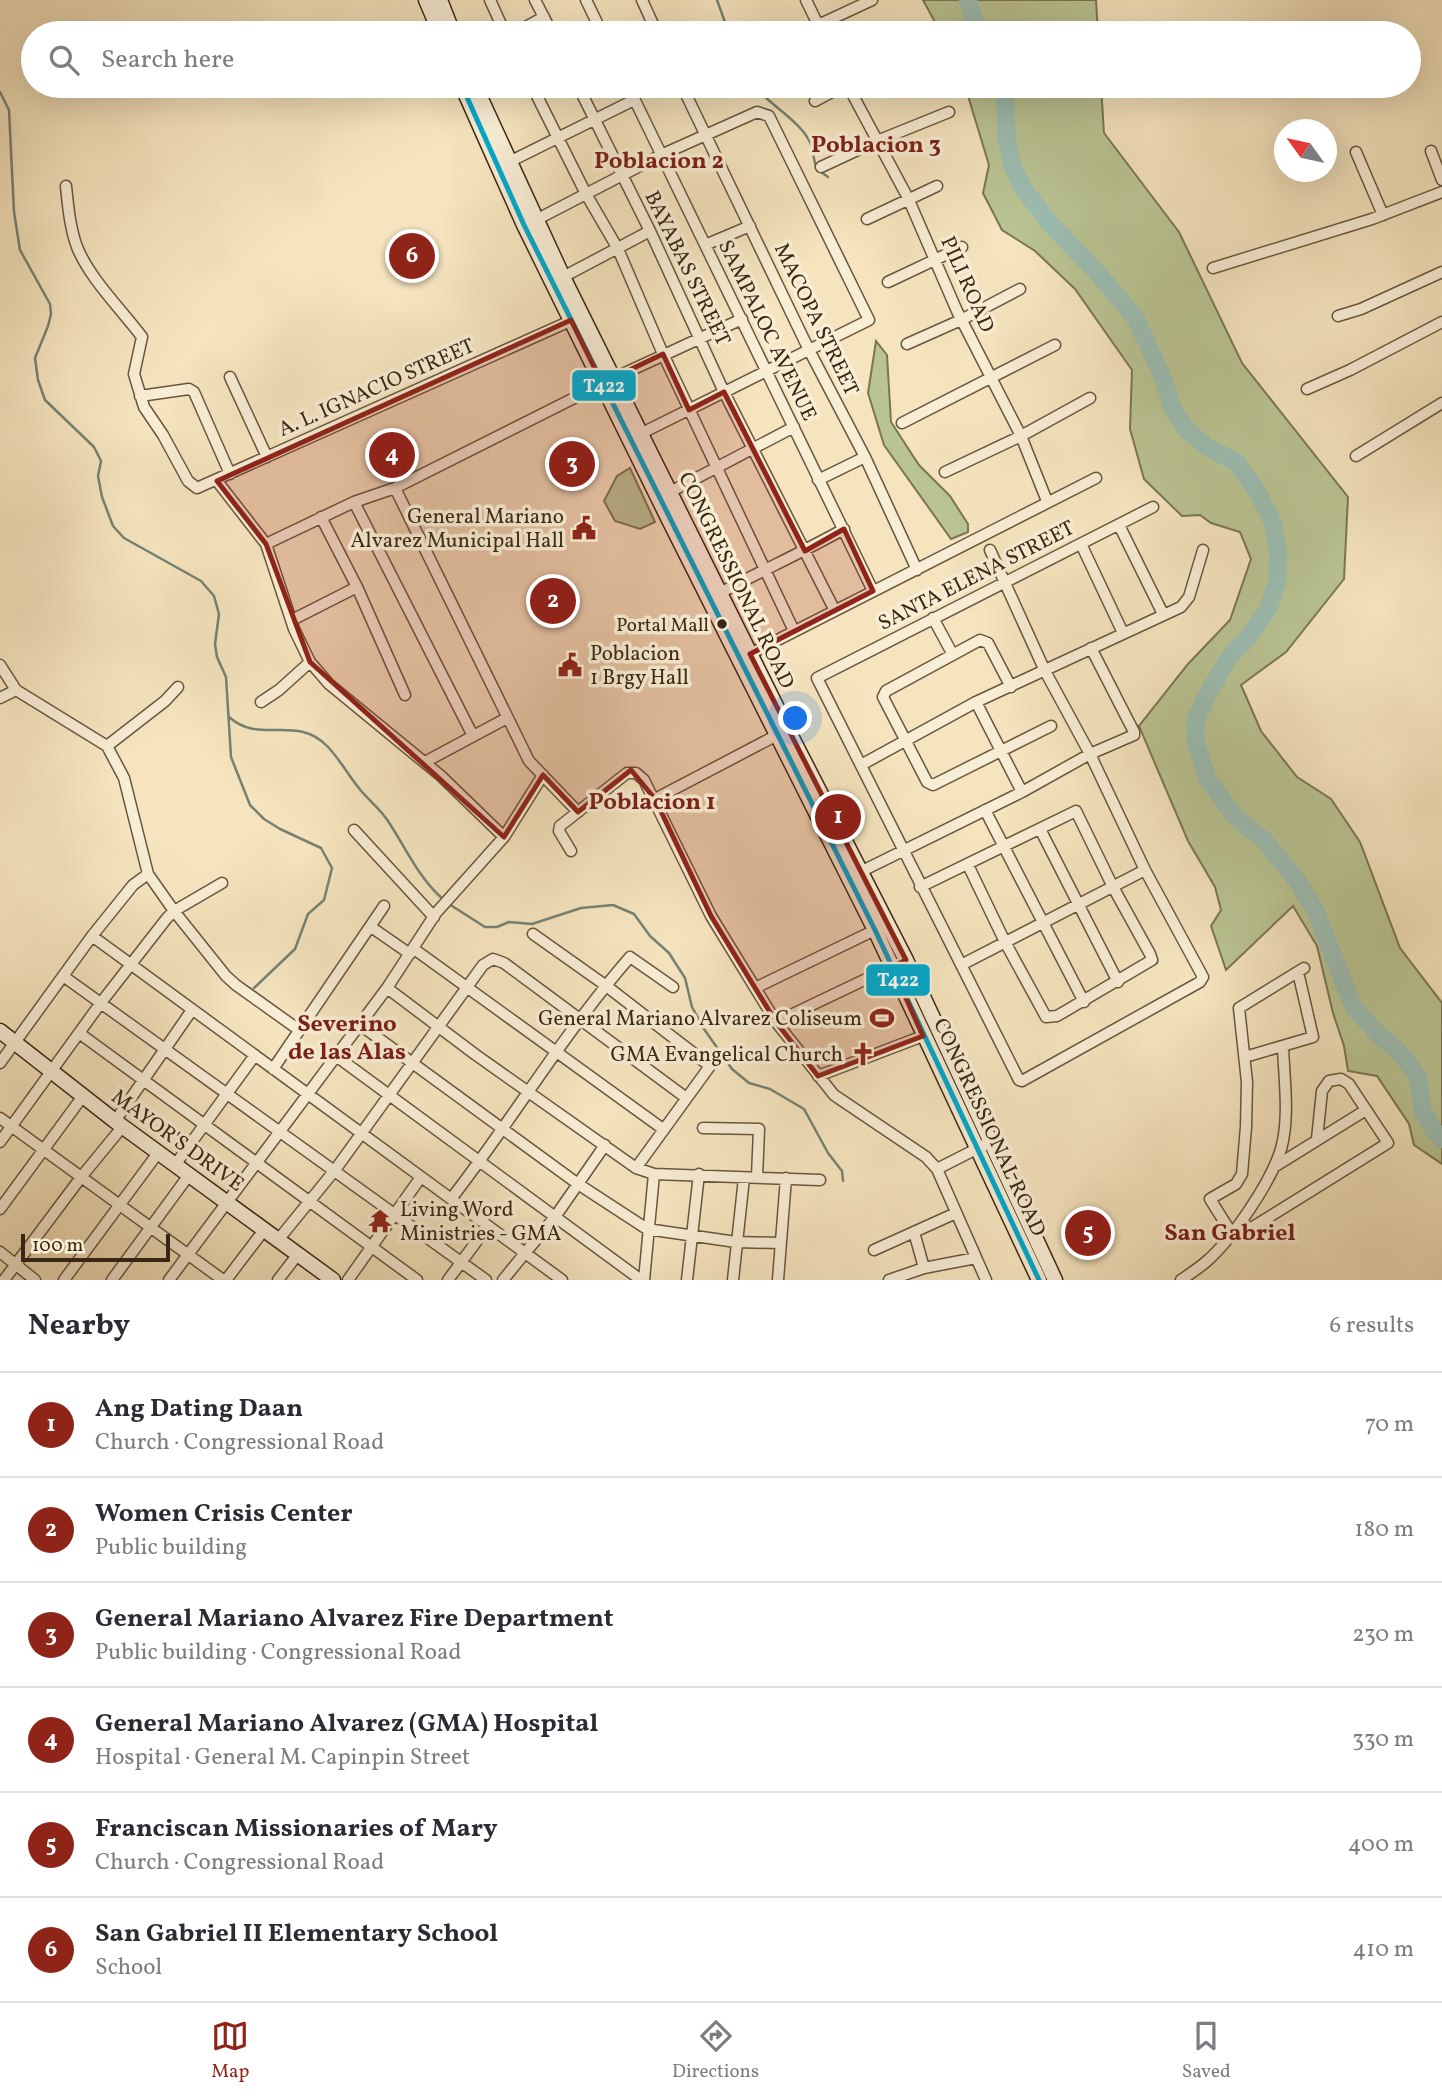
<!DOCTYPE html>
<html lang="en">
<head>
<meta charset="utf-8">
<style>
  :root { --surface:#fff; --page:#f7f7f7; --text:#2b2b33; --muted:#7c7c81; --line:#e1e1e2; --accent:#8f2418 }
  body { margin:0; font-family:Vollkorn,serif; background:var(--page); color:var(--text) }
  .compass { position:absolute; left:1274px; top:119px; width:63px; height:63px; border-radius:50%; background:var(--surface); box-shadow:0 7px 28px #0002; rotate:303deg }
  .scale { position:absolute; left:21px; bottom:18px; width:149px; box-sizing:border-box; padding-left:7px; border:4px solid #3a2713; border-top:0; font-size:19px; line-height:24px; white-space:nowrap; color:#3a2713; -webkit-text-stroke:5px #f8edd5; paint-order:stroke }
  .you { position:absolute; left:796px; top:719px; width:24px; height:24px; margin:-18px; border:5px solid #fff; border-radius:50%; background:#1a73e8; box-shadow:0 0 0 10px #1a73e833 }
  .badge { display:grid; place-items:center; width:46px; height:46px; border-radius:50%; background:var(--accent); color:#fff; font-size:23px; font-weight:700 }
  .pin { position:absolute; translate:-50% -50%; border:4px solid #fff; box-shadow:0 2px 7px #0006 }
  .list { margin:0; padding:0; list-style:none }
  h2 { display:flex; justify-content:space-between; align-items:center; height:91px; margin:0; padding:0 28px; font-size:30px }
  h2 small { font-size:23px; font-weight:400; color:var(--muted) }
  .list li { display:grid; grid-template-columns:46px 1fr auto; gap:21px; align-items:center; box-sizing:border-box; height:105px; padding:0 28px; border-top:2px solid var(--line) }
  .list b { display:block; font-size:26px; white-space:nowrap }
  .list p { margin:0; font-size:23px; white-space:nowrap; color:var(--muted) }
  .list em { font-size:23px; font-style:normal; color:var(--muted) }
  .icon { flex:none; width:38px; height:38px; fill:none; stroke:currentColor; stroke-width:2; stroke-linecap:round; stroke-linejoin:round }
  .map { position:relative; flex:none; width:1442px; height:1280px; overflow:hidden }
  .search { position:absolute; background:var(--surface); box-shadow:0 7px 28px #0002; left:21px; right:21px; top:21px; height:77px; display:flex; align-items:center; gap:18px; box-sizing:border-box; padding:0 24px; border-radius:38px; color:var(--muted); font-size:26px }
  .sheet { height:721px; background:var(--surface) }
  nav { display:flex; justify-content:space-around; align-items:center; box-sizing:border-box; height:98px; border-top:2px solid var(--line); background:var(--surface); font-size:19px; color:var(--muted) }
  nav a { display:grid; justify-items:center; gap:4px }
  nav .on { color:var(--accent) }
  .map>svg:first-child { display:block }
</style>
</head>
<body>
<div class="map">
<svg width="1442" height="1280" viewBox="0 0 1442 1280">
  <rect width="100%" height="100%" fill="#f5e4be"/>
  <filter id="stains"><feTurbulence type="fractalNoise" baseFrequency=".00286" numOctaves="4"/><feColorMatrix values="0 0 0 0 .2 0 0 0 0 .09 0 0 0 0 .02 0 0 0 .5 -.17"/></filter>
  <radialGradient id="worn" r=".72"><stop offset=".6" stop-color="#630" stop-opacity="0"/><stop offset="1" stop-color="#630" stop-opacity=".3"/></radialGradient>
  <path fill="#bac493" stroke="#7a7653" stroke-width="2" d="M923 0H1096L1098 33H941Z
    M965 86H1101L1104 133 1179 232 1242 363 1348 497 1344 579 1286 652 1241 685 1261 731 1297 777 1331 799 1360 842 1400 948 1442 1003V1164L1414 1145 1409 1124 1377 1076 1348 1071 1344 1046 1333 1013 1317 946 1293 906 1226 970 1211 926 1221 910 1215 887 1188 841 1139 726 1188 664 1230 620 1251 559 1240 532 1211 523 1200 515 1182 516 1144 479 1130 429 1132 370 1075 289 1035 251 1002 230 983 193 989 165Z
    M876 341 887 355 891 422 919 465 950 496 968 524V532L951 539 884 445 868 393Z
    M630 468 655 522 640 529 615 521 604 501 617 476Z"/>
  <g fill="none" stroke-linecap="round" stroke-linejoin="round">
    <path stroke="#758273" stroke-width="2.5" d="M717 0 729 33
      M754 86C769 104 800 121 810 142 814 150 813 161 817 169L828 177
      M0 92 9 110 14 212 20 250 50 304 51 314 48 326 35 358 38 380 45 400 94 447 101 461 98 476 102 497 113 526 124 538 201 581 214 596 219 614 215 644 217 657 226 677 231 757 250 805 264 819 280 829 321 848 332 868 324 900 308 914 295 949 254 988
      M229 717C260 745 296 714 327 746 341 760 350 779 363 793 372 803 381 810 388 821 406 848 419 879 444 900
      M449 904 485 927H497L509 922 532 924 581 908 613 905 634 914 650 936 669 953 685 978 692 1007 704 1029 732 1069 749 1083 770 1089 804 1109 828 1153 842 1171 843 1181"/>
    <path stroke="#9cbeb3" stroke-width="18" d="M968 0 978 33
      M1004 86 1007 140 1012 165 1023 188 1048 221 1102 278 1136 319 1164 380 1172 407 1186 429 1207 447 1236 462 1257 491 1273 523 1278 554 1277 583 1268 609 1249 636 1229 657 1205 699 1195 721 1196 743 1207 778 1235 817 1264 840 1298 882 1315 910 1354 1008 1378 1034 1399 1052 1418 1076 1422 1110 1435 1132 1442 1139"/>
    <g stroke="#69563e" stroke-width="13">
      <path id="street" d="M490 0 505 33
        M535 0 552 33
        M586 0 602 33
        M642 0 657 33
        M806 0 822 33
        M515 33 544 17
        M801 33 872 0
        M532 86 586 194 618 249 663 354 794 631
        M578 86 650 231 724 392 834 609
        M628 86 873 591
        M682 86 809 350 865 457 917 570
        M848 86 908 198 957 311 1021 436 1047 501
        M815 101 843 86
        M1431 151 1442 180
        M1356 152 1383 215
        M509 162 634 100
        M821 167 877 141 949 112
        M66 186C68 206 70 228 77 247 90 279 121 309 142 337L134 374 144 407 163 435 188 481 197 488 577 318
        M867 219 937 186
        M530 223 661 155 757 112 769 116 869 320 636 436
        M705 245 750 226
        M1213 268 1372 219 1442 192
        M563 277 650 231
        M888 282 962 247
        M1338 316 1361 309 1442 272
        M907 344 961 320 1020 289
        M230 377 267 457
        M1307 389 1350 370 1442 322
        M140 396 189 389 194 392 230 474
        M902 423 1055 345
        M1356 456 1442 403
        M945 472 1021 436 1090 398
        M818 480 865 457
        M217 481 266 544 294 629 310 662 329 684 441 776 504 837
        M395 488 529 761 578 812
        M670 492 794 427
        M354 502 473 736
        M321 517 357 587 405 695
        M1119 525 1163 614
        M266 544 354 502 395 488 614 378 742 319
        M1081 544 1123 633
        M990 550 1045 671 1090 754 1145 870 1203 977 1200 982 1022 1081 1019 1080 817 678 1153 507
        M720 593C761 571 803 552 844 529
        M933 618 953 655
        M292 620 357 587
        M746 656 1096 478
        M0 665 16 690 107 746 124 778 148 874 174 911 226 976 236 985 299 1030
        M1011 687 988 643 980 640 886 691 883 697 927 782 933 785 1051 726
        M0 698 16 690
        M261 702 279 690 310 662
        M976 702 1022 792
        M107 746 165 701 178 687
        M425 762 507 718
        M861 765 976 702 1181 607 1189 597 1203 550
        M655 799 783 732
        M985 810 1084 1002
        M1040 829 1118 982
        M354 830 434 917
        M571 851 559 831 560 826 627 773H636L644 780 711 916 776 1022 834 1095 926 1157 937 1169 986 1280
        M854 875 1022 792 1090 754 1134 735V732L1091 648
        M920 887 1076 811 1113 887 1150 954 1152 960 1057 1016 1046 1017 1005 942 968 865
        M371 927 410 954
        M533 934 605 985 710 1066 636 1168
        M92 936 525 1253 555 1217 605 1145
        M414 949 663 1129
        M961 965 1145 870
        M1304 968 1239 1008 1247 1082 1246 1127 1242 1174 1236 1184 1210 1199 1232 1234 1248 1230 1388 1143 1349 1084 1341 1079 1329 1081 1322 1091 1317 1139
        M63 976 486 1280
        M387 988 476 1055 636 1168 654 1174 820 1180
        M755 988 875 930
        M776 1022 906 960
        M359 1024 578 1184 647 1229 736 1242 780 1243
        M79 1033 417 1280
        M336 1056 641 1280
        M1245 1057 1313 1037 1298 972
        M0 1063 92 936 133 885 148 874
        M273 1069 384 906
        M818 1076 923 1036
        M0 1118 223 1280
        M115 1121 192 1010
        M703 1128 759 1129 757 1177
        M0 1142 100 1004 167 918 174 911 222 883
        M175 1165 255 1055
        M1274 1167 1366 1110
        M937 1169 992 1141
        M451 1199C513 1119 563 1034 630 957L673 987
        M0 1209 83 1096
        M914 1232 924 1268
        M278 1240 335 1170 483 965 493 959 504 963 685 1097
        M874 1250 956 1213
        M0 1252 35 1280
        M4 1280 82 1176 123 1126
        M64 1280 158 1153
        M112 1280 189 1175
        M169 1280 387 988 436 913 504 837 543 775
        M226 1280 264 1230
        M278 1280 298 1254
        M348 1280 421 1177
        M448 1280 488 1226
        M503 1280 525 1253 562 1280
        M644 1280 654 1174
        M687 1280 699 1174
        M733 1280 744 1178
        M778 1280 786 1178
        M889 1280 924 1268 976 1258
        M1181 1280C1190 1274 1199 1268 1207 1261 1233 1238 1271 1182 1281 1149 1290 1117 1284 1079 1283 1046"/>
    </g>
    <g stroke="#3a2713" stroke-width="17">
      <path id="secondary" d="M426 0 440 33
        M440 0 453 33
        M462 86 524 225 669 520 875 930 1039 1280
        M475 86 563 277 788 730 906 960 1055 1280
        M0 1031 115 1121 333 1280"/>
    </g>
    <use href="#street" stroke="#f8edd5" stroke-width="10"/>
    <use href="#secondary" stroke="#f8edd5" stroke-width="14"/>
    <g stroke="#f8edd5" stroke-width="10">
      <path id="bus-1" d="M462 86 524 225 875 930 1039 1280"/>
    </g>
    <use href="#bus-1" stroke="#00a9ce" stroke-width="5"/>
  </g>
  <path fill="#8f2418" fill-opacity="0.2" stroke="#8f2418" stroke-width="5" stroke-linejoin="round" d="M571 320 602 383 663 354 689 410 724 392 805 551 844 529 873 591 750 654 906 960 892 967 923 1036 818 1076 776 1022 711 916 655 799 631 770 578 812 543 775 504 837 310 662 266 544 217 481Z"/>
  <defs>
    <g id="civic-bare" transform="scale(1.89)"><path d="M-.6-6.5H3V-4.5H.6V-3L4-1V1h2V6H-6V1h2V-1L-.6-3ZM-1.2 2.5V6h2.4V2.5Z" fill="#8f2418" stroke="#f8edd5" stroke-width="2.5" paint-order="stroke"/></g>
    <g id="stadium-bare" transform="scale(1.89)"><path d="M0-5a6.5 5 0 1 0 0 10a6.5 5 0 1 0 0-10ZM-3.5-1.8h7v3.6h-7Z" fill="#8f2418" stroke="#f8edd5" stroke-width="2.5" paint-order="stroke"/></g>
    <g id="church-bare" transform="scale(1.89)"><path d="M-1.2-6h2.4v3.5h3.3v2.4h-3.3V6h-2.4V-.1h-3.3v-2.4h3.3Z" fill="#8f2418" stroke="#f8edd5" stroke-width="2.5" paint-order="stroke"/></g>
    <g id="temple-bare" transform="scale(1.89)"><path d="M0-6L5-2H3V0L6.5 2.5H4V6H1.5V3h-3V6H-4V2.5H-6.5L-3 0V-2H-5Z" fill="#8f2418" stroke="#f8edd5" stroke-width="2.5" paint-order="stroke"/></g>
  </defs>
  <g fill-rule="evenodd">
    <use href="#civic-bare" x="584" y="528"/>
    <use href="#civic-bare" x="570" y="665"/>
    <use href="#stadium-bare" x="882" y="1018"/>
    <use href="#church-bare" x="863" y="1054"/>
    <use href="#temple-bare" x="380" y="1221"/>
  </g>
  <circle fill="#3a2713" stroke="#f8edd5" stroke-width="2.5" cx="722" cy="624" r="6"/>
  <g text-anchor="middle" stroke-width="7" stroke-linejoin="round" paint-order="stroke">
    <g font-size="19" fill="#3a2713" stroke="#f8edd5" text-anchor="end">
      <text x="709" y="631">Portal Mall</text>
    </g>
    <g font-size="21" fill="#3a2713" stroke="#f8edd5">
      <text transform="translate(688 268) rotate(64)" y="7">BAYABAS STREET</text>
      <text transform="translate(968 284) rotate(66)" y="7">PILI ROAD</text>
      <text transform="translate(817 319) rotate(64)" y="7">MACOPA STREET</text>
      <text transform="translate(768 330) rotate(64)" y="7">SAMPALOC AVENUE</text>
      <text transform="translate(376 387) rotate(-24)" y="7">A. L. IGNACIO STREET</text>
      <text transform="translate(976 575) rotate(-27)" y="7">SANTA ELENA STREET</text>
      <text transform="translate(737 580) rotate(64)" y="7">CONGRESSIONAL ROAD</text>
      <text transform="translate(990 1127) rotate(65)" y="7">CONGRESSIONAL ROAD</text>
      <text transform="translate(178 1140) rotate(36)" y="7">MAYOR'S DRIVE</text>
    </g>
    <g font-size="21" fill="#3a2713" stroke="#f8edd5" text-anchor="end">
      <text x="564" y="523">General Mariano<tspan x="564" dy="24">Alvarez Municipal Hall</tspan></text>
      <text x="590" y="660" text-anchor="start">Poblacion<tspan x="590" dy="24">1 Brgy Hall</tspan></text>
      <text x="862" y="1025">General Mariano Alvarez Coliseum</text>
      <text x="843" y="1061">GMA Evangelical Church</text>
      <text x="400" y="1216" text-anchor="start">Living Word<tspan x="400" dy="24">Ministries - GMA</tspan></text>
    </g>
    <g font-size="24" font-weight="bold" fill="#7a1f14" stroke="#f8edd5">
      <text x="876" y="152">Poblacion 3</text>
      <text x="659" y="168">Poblacion 2</text>
      <text x="652" y="809">Poblacion 1</text>
      <text x="347" y="1031">Severino<tspan x="347" dy="28">de las Alas</tspan></text>
      <text x="1230" y="1240">San Gabriel</text>
    </g>
  </g>
  <g stroke="#f8edd5" stroke-width="2.5">
    <rect x="571" y="369" width="66" height="33" rx="7" fill="#00a9ce"/>
    <rect x="865" y="963" width="66" height="34" rx="7" fill="#00a9ce"/>
  </g>
  <g font-size="19" text-anchor="middle" font-weight="bold" fill="#fff">
    <text x="604" y="392">T422</text>
    <text x="898" y="986">T422</text>
  </g>
  <rect width="100%" height="100%" filter="url(#stains)"/>
  <rect width="100%" height="100%" fill="url(#worn)"/>
</svg>
<svg class="compass" viewBox="-18 -18 36 36"><path d="M0-13l5 13h-10z" fill="#e53935"/><path d="M0 13l5-13h-10z" fill="#7c7c81"/></svg>
<div class="scale">100 m</div>
<div class="you"></div>
<div class="pin badge" style="left:838px;top:817px">1</div>
<div class="pin badge" style="left:553px;top:601px">2</div>
<div class="pin badge" style="left:572px;top:464px">3</div>
<div class="pin badge" style="left:392px;top:455px">4</div>
<div class="pin badge" style="left:1088px;top:1233px">5</div>
<div class="pin badge" style="left:412px;top:256px">6</div>
<div class="search"><svg class="icon" aria-label="search" viewBox="0 0 24 24"><circle cx="10" cy="10" r="6"/><path d="M15 15l6 6"/></svg>Search here</div>
</div>
<section class="sheet">
<h2>Nearby<small>6 results</small></h2>
<ul class="list">
<li><span class="badge">1</span><div><b>Ang Dating Daan</b><p>Church · Congressional Road</p></div><em>70 m</em></li>
<li><span class="badge">2</span><div><b>Women Crisis Center</b><p>Public building</p></div><em>180 m</em></li>
<li><span class="badge">3</span><div><b>General Mariano Alvarez Fire Department</b><p>Public building · Congressional Road</p></div><em>230 m</em></li>
<li><span class="badge">4</span><div><b>General Mariano Alvarez (GMA) Hospital</b><p>Hospital · General M. Capinpin Street</p></div><em>330 m</em></li>
<li><span class="badge">5</span><div><b>Franciscan Missionaries of Mary</b><p>Church · Congressional Road</p></div><em>400 m</em></li>
<li><span class="badge">6</span><div><b>San Gabriel II Elementary School</b><p>School</p></div><em>410 m</em></li>
</ul>
</section>
<nav>
<a class="on"><svg class="icon" aria-label="map" viewBox="0 0 24 24"><path d="M3 6l6-2 6 2 6-2v14l-6 2-6-2-6 2zM9 4v14M15 6v14"/></svg>Map</a>
<a><svg class="icon" aria-label="directions" viewBox="0 0 24 24"><path d="M12 3l9 9-9 9-9-9zM9 14v-3h6M13 9l2 2-2 2"/></svg>Directions</a>
<a><svg class="icon" aria-label="saved" viewBox="0 0 24 24"><path d="M7 4h10v16l-5-4-5 4z"/></svg>Saved</a>
</nav>
</body>
</html>
